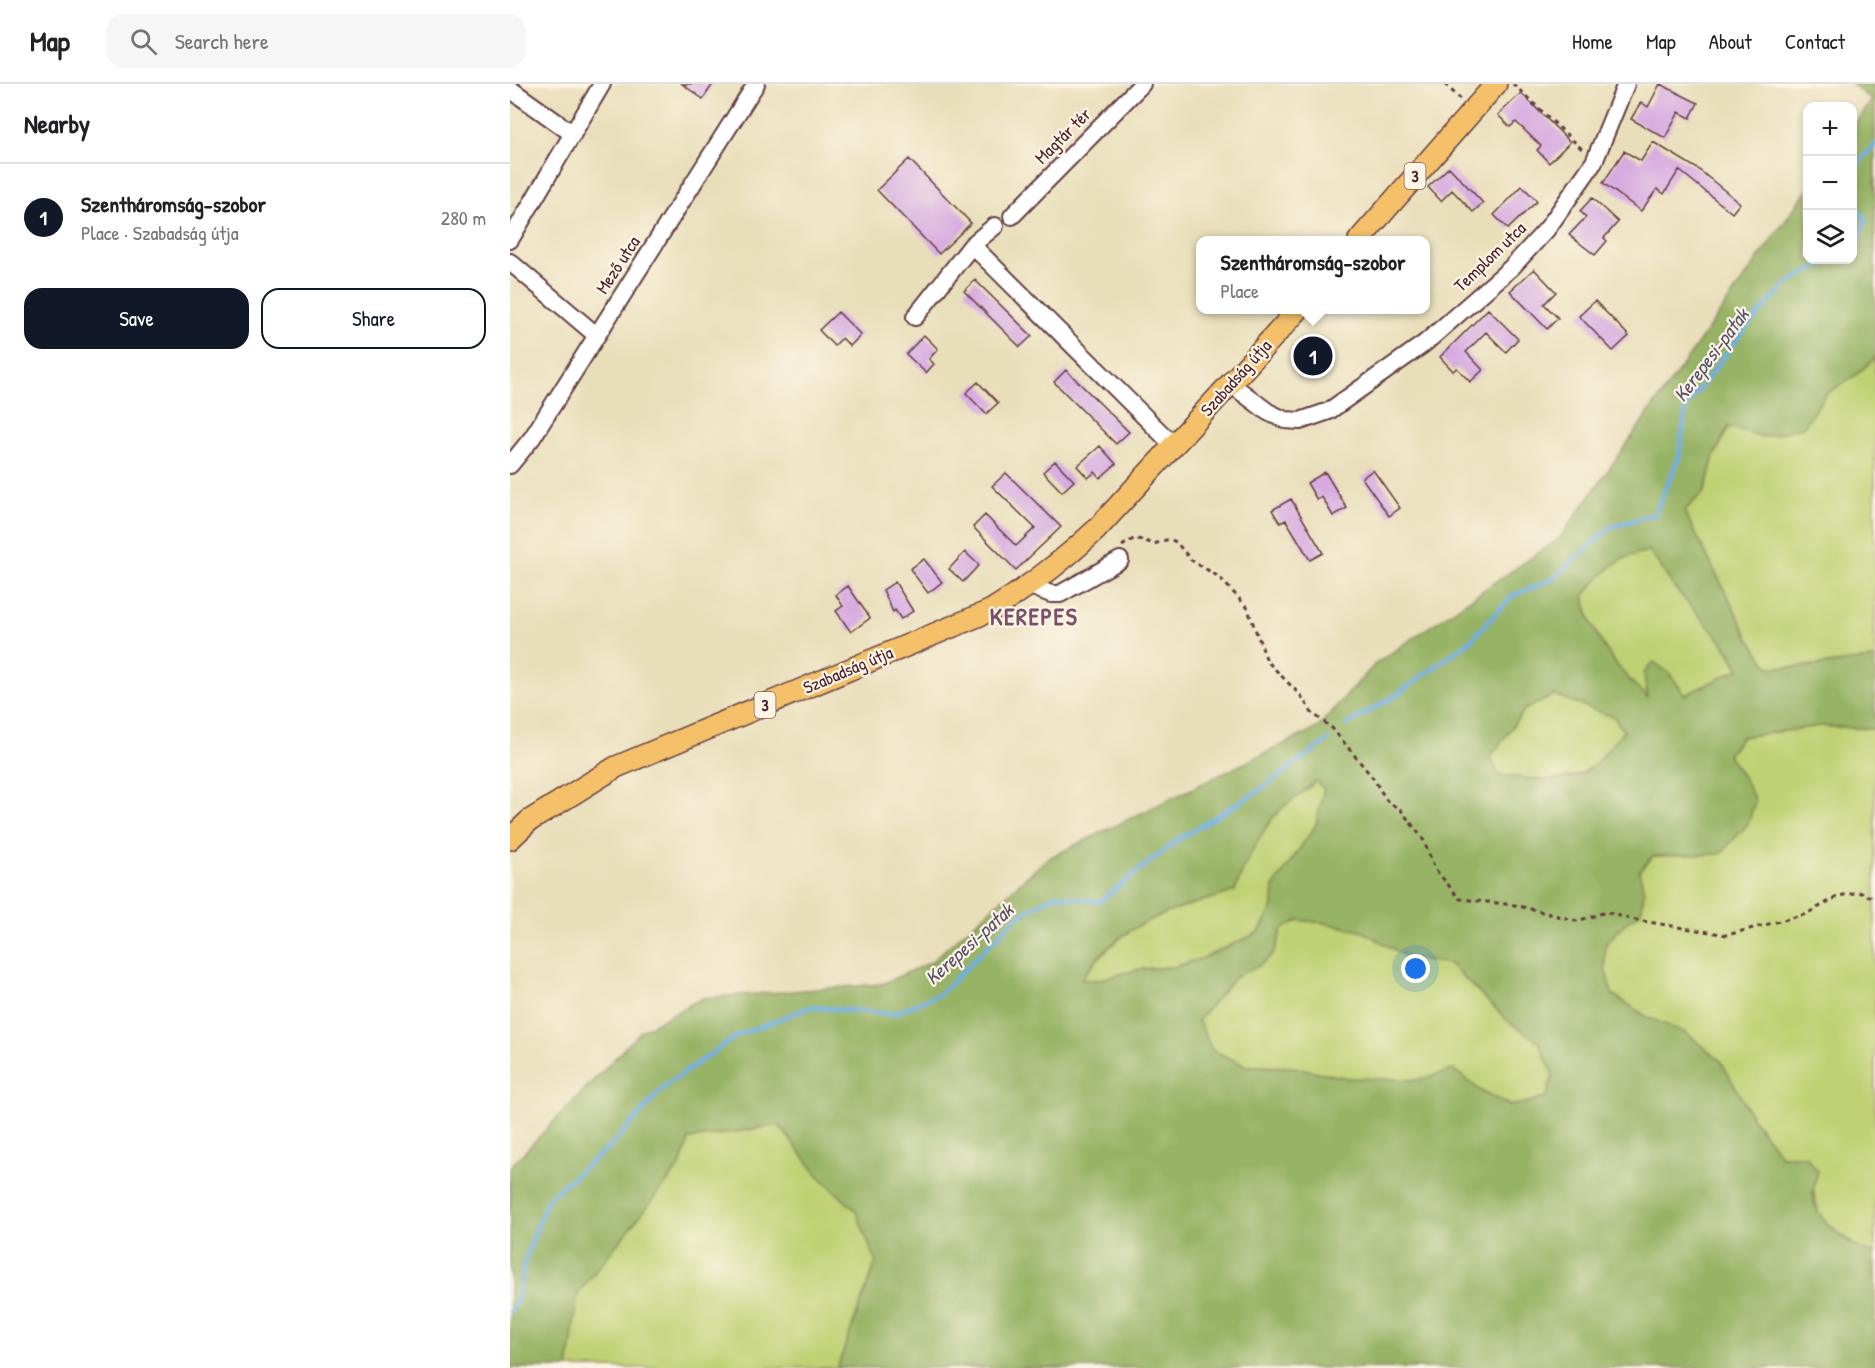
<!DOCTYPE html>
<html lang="en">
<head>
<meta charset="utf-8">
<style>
  :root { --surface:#fff; --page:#f6f6f6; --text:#202124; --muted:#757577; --line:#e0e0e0; --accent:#111827 }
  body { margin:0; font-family:"Patrick Hand",sans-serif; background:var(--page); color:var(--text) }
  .controls { position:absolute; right:18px; top:18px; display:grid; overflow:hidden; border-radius:12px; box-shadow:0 3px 9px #0003 }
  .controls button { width:54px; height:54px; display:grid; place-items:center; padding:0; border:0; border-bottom:2px solid var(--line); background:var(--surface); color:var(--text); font:30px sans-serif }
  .you { position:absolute; left:906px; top:885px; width:21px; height:21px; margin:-15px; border:4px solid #fff; border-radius:50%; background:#1a73e8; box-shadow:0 0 0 9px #1a73e833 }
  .badge { display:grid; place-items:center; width:39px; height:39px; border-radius:50%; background:var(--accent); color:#fff; font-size:20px; font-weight:700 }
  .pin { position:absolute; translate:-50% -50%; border:3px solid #fff; box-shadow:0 2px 6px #0006 }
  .popup { position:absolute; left:686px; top:152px; width:234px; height:78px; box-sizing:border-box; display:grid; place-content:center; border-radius:12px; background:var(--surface); filter:drop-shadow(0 2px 4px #0005); font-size:20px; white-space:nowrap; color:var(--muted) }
  .popup b { font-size:22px; color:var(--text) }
  .popup::after { content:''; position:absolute; left:50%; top:100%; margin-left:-12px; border:12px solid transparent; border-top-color:var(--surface) }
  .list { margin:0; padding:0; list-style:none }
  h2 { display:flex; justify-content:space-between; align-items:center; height:78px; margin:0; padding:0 24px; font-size:26px }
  h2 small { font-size:20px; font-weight:400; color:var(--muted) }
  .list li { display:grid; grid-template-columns:39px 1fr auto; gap:18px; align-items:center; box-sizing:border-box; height:108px; padding:0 24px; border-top:2px solid var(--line) }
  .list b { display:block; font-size:22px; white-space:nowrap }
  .list p { margin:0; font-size:20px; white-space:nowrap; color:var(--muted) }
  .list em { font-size:20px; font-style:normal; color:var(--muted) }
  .actions { display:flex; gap:12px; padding:18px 24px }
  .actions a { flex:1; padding:14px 0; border:2px solid var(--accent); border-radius:18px; text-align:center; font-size:21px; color:var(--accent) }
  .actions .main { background:var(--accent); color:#fff }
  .icon { flex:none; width:33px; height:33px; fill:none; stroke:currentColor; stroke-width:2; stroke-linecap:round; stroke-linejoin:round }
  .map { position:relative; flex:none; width:1365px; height:1284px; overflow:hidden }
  header { display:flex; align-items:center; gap:36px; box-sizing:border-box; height:84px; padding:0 30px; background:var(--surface); border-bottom:2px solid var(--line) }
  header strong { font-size:28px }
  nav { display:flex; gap:33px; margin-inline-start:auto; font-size:21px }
  .search { width:420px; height:54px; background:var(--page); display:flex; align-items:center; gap:15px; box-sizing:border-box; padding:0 21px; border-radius:18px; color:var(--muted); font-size:22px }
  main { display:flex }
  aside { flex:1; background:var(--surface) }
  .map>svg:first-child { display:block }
</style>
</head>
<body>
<header>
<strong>Map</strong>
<div class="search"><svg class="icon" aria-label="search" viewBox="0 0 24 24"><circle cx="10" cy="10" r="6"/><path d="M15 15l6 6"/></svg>Search here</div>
<nav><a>Home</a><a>Map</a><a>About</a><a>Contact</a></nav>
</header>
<main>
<aside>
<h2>Nearby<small></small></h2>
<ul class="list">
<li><span class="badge">1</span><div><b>Szentháromság-szobor</b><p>Place · Szabadság útja</p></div><em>280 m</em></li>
</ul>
<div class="actions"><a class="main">Save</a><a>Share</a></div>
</aside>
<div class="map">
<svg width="1365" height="1284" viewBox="0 0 1365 1284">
  <rect width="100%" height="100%" fill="#fcf5e5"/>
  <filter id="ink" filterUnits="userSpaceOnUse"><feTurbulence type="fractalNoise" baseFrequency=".0167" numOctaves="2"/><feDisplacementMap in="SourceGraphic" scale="12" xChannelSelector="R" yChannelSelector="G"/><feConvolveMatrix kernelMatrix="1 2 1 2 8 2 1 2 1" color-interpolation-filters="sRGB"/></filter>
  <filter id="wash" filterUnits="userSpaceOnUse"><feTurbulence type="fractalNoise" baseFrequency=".008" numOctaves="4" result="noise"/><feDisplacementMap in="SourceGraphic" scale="24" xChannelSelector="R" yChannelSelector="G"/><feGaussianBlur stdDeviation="1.35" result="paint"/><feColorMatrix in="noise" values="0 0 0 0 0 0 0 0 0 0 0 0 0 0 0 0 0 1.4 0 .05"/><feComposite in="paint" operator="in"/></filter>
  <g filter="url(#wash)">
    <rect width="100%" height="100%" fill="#e9deba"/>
    <path fill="#bfd173" stroke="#84784f" stroke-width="1.5" d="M1365 274V575C1329 577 1295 585 1259 583L1240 556 1174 427 1195 407 1203 375 1219 343 1254 353 1292 343 1316 310 1346 291Z
      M1140 467 1164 503 1215 561 1229 586 1175 611 1159 589 1138 614C1110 589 1080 551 1074 512 1093 487 1108 471 1140 467Z
      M1044 611 1104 633 1114 647C1105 656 1089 679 1079 685 1052 702 1019 694 988 691L981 672 1014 626Z
      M1309 642 1365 645V1169L1352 1167 1309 1132 1296 1072H1271L1243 1035 1211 977 1178 951 1137 933 1102 910 1095 885V861L1113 841 1131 828 1134 807 1129 787 1143 772 1210 770 1235 696 1218 671 1231 653Z
      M805 697 814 705 806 741 764 802 763 823 749 848 693 874 664 883 631 885 588 896H571C618 832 655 830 725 807 733 782 753 742 772 724 783 713 796 710 805 697Z
      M789 836 816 839 855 848 897 873 940 880 998 937 1029 958 1043 991 1036 1014 1001 1022 971 1007 944 986 907 996 838 994 782 983 736 982 702 966 688 936 726 892 750 881 764 869 772 845Z
      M269 1041 307 1090 346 1127 366 1178 327 1284H58L68 1209 170 1082 179 1055Z"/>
    <path fill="#97b365" stroke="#706948" stroke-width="1.5" fill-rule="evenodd" d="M1342 0H1365V274L1346 291 1316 310 1293 343 1254 353 1218 343 1203 375 1195 407 1174 427 1240 556 1259 583C1295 586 1329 577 1365 575V645L1309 642 1231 653 1218 671 1235 696 1245 717 1238 740 1210 770 1143 772 1129 787 1134 807 1131 828 1113 841 1095 861V885L1102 910 1137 933 1178 950 1211 977 1243 1035 1271 1072H1296L1308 1087C1306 1094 1303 1103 1303 1111 1305 1137 1341 1165 1365 1169V1284H327L366 1178 346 1127 307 1090 269 1041 179 1055 170 1082 68 1209 58 1284H0V1083L132 946 193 914 372 900 421 878 537 775 807 644 865 580 1050 454 1297 106 1298 176H1342L1343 43 1362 16ZM1140 467 1164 503 1215 561 1229 585 1175 611 1159 589 1144 578 1134 589 1137 613C1109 588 1079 550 1074 512 1093 487 1109 471 1140 467ZM1044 611 1104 633 1114 647C1103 658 1094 671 1083 682 1060 705 1016 694 988 691L981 672 1014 626ZM805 697 814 705 806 741 764 802 763 823 749 848 693 874 664 883 631 885 588 896H571C608 836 664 827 725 807 733 782 753 742 772 724 783 714 795 709 805 697ZM789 836 816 839 854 848 897 873 940 880 998 937 1029 958 1043 991 1036 1014 1000 1022 971 1007 944 986 907 996 838 994 782 983 736 982 702 966 688 936 726 892 750 881 764 869 772 845Z"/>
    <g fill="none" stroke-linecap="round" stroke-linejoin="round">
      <path stroke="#6faee2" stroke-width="4.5" d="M1342 86 1365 61
        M1342 118 1356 135 1347 160 1342 162
        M836 641 885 612 959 558 1002 512 1043 495 1101 443 1145 430 1169 373 1176 323 1233 247 1278 199 1320 176
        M0 1227 6 1220 15 1176 38 1114 104 1059 155 1002 228 951 301 923 383 930 430 910 507 833 545 811 589 818 669 755 753 704 818 656"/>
    </g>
    <g id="blocks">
      <path fill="#d7abe1" d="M172 0H203L193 15Z
        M1150 0 1188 19 1180 34 1169 28 1155 54 1121 35 1131 18 1138 23Z
        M1011 9 1060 58 1039 79 1027 66 1031 62 1006 38 1000 43 988 31Z
        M1143 58 1188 85 1230 119 1222 129 1169 86 1154 110 1147 105 1131 127 1093 99 1114 67 1131 77Z
        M399 75 461 139 429 170 367 106Z
        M939 83 973 119 963 128 942 106 931 117 918 103Z
        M1012 102 1027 117 998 145 984 131Z
        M1082 114 1108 138 1094 154 1097 157 1085 171 1059 151 1076 133 1070 127Z
        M1024 185 1046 208 1034 220 1048 234 1037 245 1000 207Z
        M465 196 522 252 510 263 454 207Z
        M1085 217 1119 252 1103 267 1069 232Z
        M978 225 1008 255 996 268 976 248 956 268 973 286 960 298 947 284 943 287 930 273Z
        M328 228 351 251 340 262 332 254 324 262 309 246Z
        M414 251 428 265 419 275 424 280 416 289 396 270Z
        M556 286 619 348 606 360 544 298Z
        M468 298 488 319 476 330 456 309Z
        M590 362 606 380 590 394 585 388 578 394 567 382Z
        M545 377 564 397 552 408 533 388Z
        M863 386 890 424 879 432 852 394Z
        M815 388 837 424 823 432 812 413 807 416 797 399Z
        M496 389 551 443 506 486 463 443 475 431 506 462 525 444 482 402Z
        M781 415 813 469 800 476 776 436 770 439 762 426Z
        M455 468 469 481 453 498 439 485Z
        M414 475 432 498 418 509 400 485Z
        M385 498 403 527 391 535 385 526 383 528 373 506Z
        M338 502 360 534 341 548 326 527 333 522 326 511Z"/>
    </g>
  </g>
  <g filter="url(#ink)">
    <use href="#blocks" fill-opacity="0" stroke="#623c40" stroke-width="1.5"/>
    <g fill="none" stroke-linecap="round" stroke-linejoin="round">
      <g stroke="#623c40" stroke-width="20">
        <path id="minor" d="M0 5 63 50
          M502 132 632 0
          M0 156 92 0
          M462 161 664 362
          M0 178 86 251
          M405 233 462 161 485 142
          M721 300 758 328 775 336 790 337 819 327 915 259 1002 183 1037 145 1084 78 1116 0
          M0 381 22 354 246 0
          M520 502 541 510H550L610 476"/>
      </g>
      <g stroke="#623c40" stroke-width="24">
        <path id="major" d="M849 156 986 0
          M0 755 19 737 106 683 482 526C520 502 553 477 586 446L788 226"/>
      </g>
      <path stroke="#623c40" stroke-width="3" stroke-dasharray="4.5 4.5" stroke-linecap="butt" d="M935 0 950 15
        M1003 0 1074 67
        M612 462 625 454 644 460 659 455 666 458 681 476 709 493 737 523 757 577 791 612 802 629 822 644 863 694 877 717 891 726 913 755 925 785 950 815 1005 821 1067 837 1096 828 1120 835 1217 851 1296 830 1329 812 1349 808 1365 815"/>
      <use href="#minor" stroke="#fff" stroke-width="16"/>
      <use href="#major" stroke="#f4c16a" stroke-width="21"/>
    </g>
  </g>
  <g text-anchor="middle" stroke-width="4.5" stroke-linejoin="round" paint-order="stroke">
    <g fill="#fcf5e5" stroke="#7f5f63" stroke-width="1.5">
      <rect x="894.5" y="79" width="21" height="26" rx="4.5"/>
      <rect x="244.5" y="608" width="21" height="26" rx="4.5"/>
    </g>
    <g font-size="16" font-weight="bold" fill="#4a1f2b">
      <text x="905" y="98">3</text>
      <text x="255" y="627">3</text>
    </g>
    <g font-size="18" fill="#4a1f2b" stroke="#fcf5e5">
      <text transform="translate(553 52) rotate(-45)" y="6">Magtár tér</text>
      <text transform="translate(980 173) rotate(-44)" y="6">Templom utca</text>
      <text transform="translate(108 181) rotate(-57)" y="6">Mező utca</text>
      <text transform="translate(726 294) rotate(-48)" y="6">Szabadság útja</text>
      <text transform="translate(338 586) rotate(-23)" y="6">Szabadság útja</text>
    </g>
    <g font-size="20" font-style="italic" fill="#57516b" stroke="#fcf5e5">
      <text transform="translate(1201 271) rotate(-53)" y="7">Kerepesi-patak</text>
      <text transform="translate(459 860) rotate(-42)" y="7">Kerepesi-patak</text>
    </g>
    <g font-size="24" font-weight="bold" letter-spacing="1.5" fill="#7b506b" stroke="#fcf5e5">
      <text x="524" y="541">KEREPES</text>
    </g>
  </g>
</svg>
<div class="controls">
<button>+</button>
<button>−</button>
<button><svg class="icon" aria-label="layers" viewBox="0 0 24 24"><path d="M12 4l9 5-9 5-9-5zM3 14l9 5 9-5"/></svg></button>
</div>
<div class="you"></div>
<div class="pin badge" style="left:803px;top:272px">1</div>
<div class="popup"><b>Szentháromság-szobor</b>Place</div>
</div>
</main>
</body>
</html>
